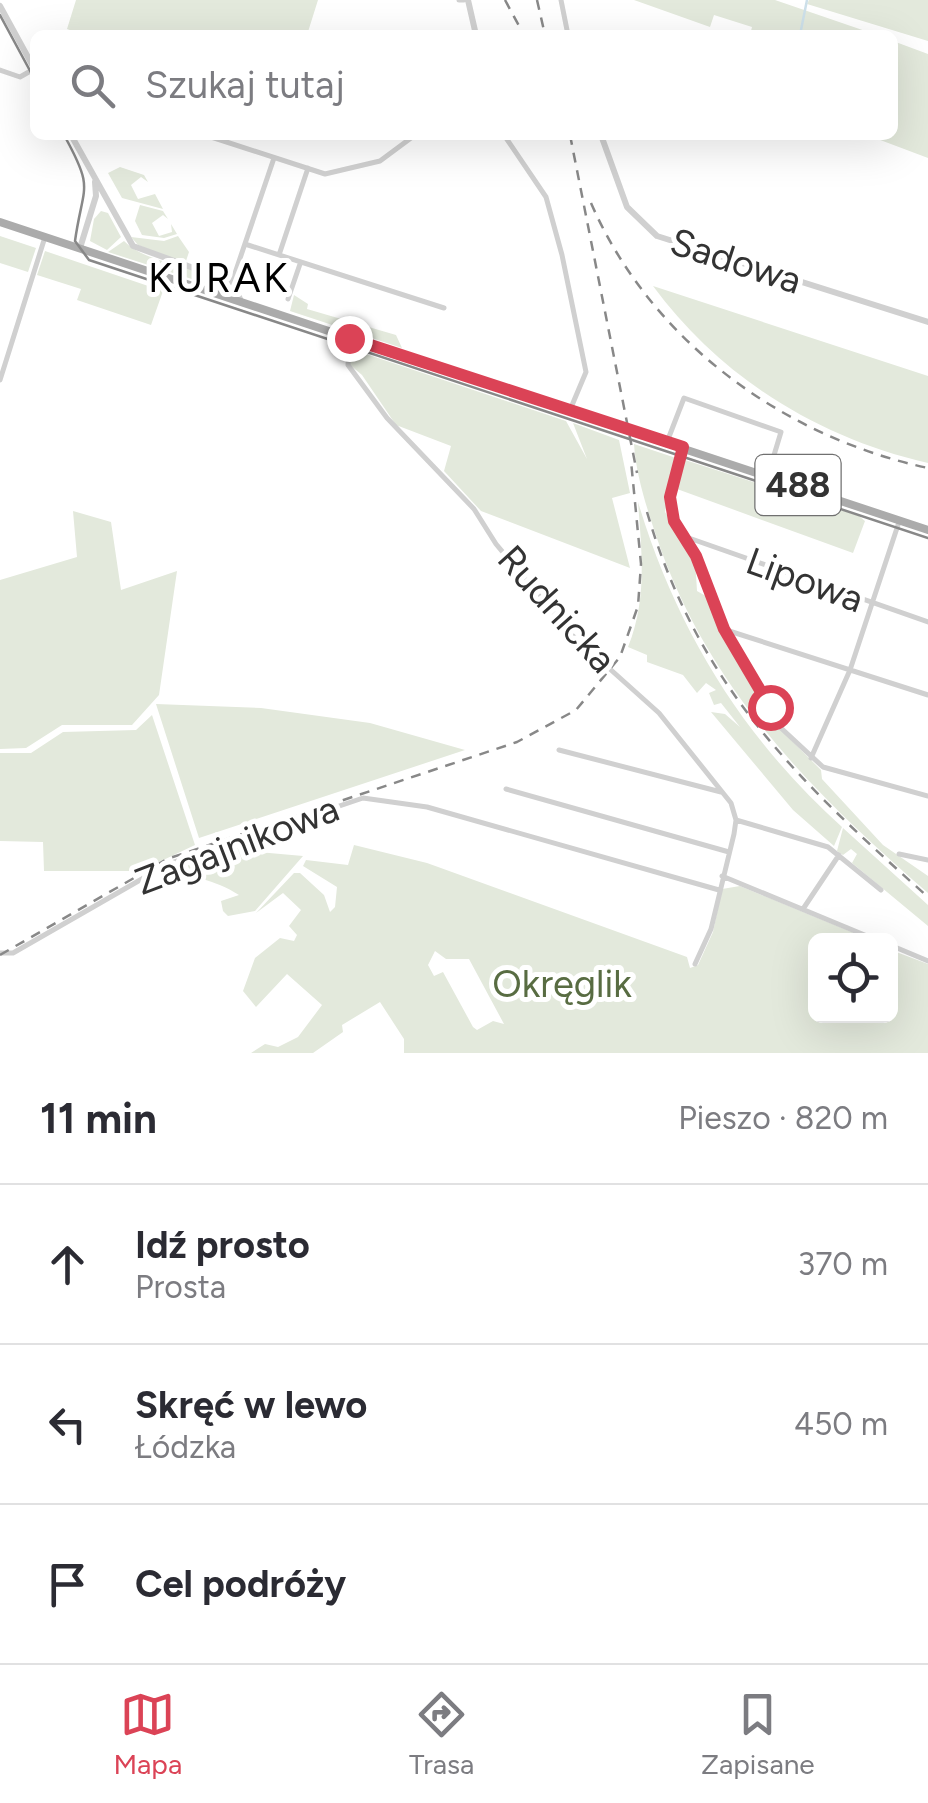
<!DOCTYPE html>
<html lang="pl">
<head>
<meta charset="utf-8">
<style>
  :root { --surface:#fff; --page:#f7f7f7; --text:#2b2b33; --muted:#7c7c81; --line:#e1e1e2; --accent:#db4356 }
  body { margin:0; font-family:Figtree,sans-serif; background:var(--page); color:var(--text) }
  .controls { position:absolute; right:30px; bottom:30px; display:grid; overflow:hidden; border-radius:15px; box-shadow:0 10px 40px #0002 }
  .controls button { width:90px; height:90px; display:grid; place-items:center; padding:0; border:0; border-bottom:2px solid var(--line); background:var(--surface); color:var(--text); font:50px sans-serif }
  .stop { position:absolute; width:30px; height:30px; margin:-22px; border:8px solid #db4356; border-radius:50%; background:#fff }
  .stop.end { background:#db4356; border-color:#fff; box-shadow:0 2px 10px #0008 }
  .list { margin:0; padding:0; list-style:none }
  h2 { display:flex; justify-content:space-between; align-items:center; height:130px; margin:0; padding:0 40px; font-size:42px }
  h2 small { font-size:32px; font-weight:400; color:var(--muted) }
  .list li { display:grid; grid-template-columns:65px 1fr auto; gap:30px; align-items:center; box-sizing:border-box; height:160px; padding:0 40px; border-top:2px solid var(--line) }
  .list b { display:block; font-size:38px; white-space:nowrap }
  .list p { margin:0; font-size:32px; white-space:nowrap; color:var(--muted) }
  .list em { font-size:32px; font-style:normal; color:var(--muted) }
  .icon { flex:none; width:55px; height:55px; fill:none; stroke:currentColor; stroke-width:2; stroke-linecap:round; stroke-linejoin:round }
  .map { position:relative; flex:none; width:928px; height:1053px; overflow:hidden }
  .search { position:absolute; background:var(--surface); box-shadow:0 10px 40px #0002; left:30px; right:30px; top:30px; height:110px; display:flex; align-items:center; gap:25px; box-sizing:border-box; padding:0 35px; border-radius:15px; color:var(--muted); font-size:38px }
  .sheet { height:610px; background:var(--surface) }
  nav { display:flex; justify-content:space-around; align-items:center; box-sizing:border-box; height:140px; border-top:2px solid var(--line); background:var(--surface); font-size:28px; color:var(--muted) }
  nav a { display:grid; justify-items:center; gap:5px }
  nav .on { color:var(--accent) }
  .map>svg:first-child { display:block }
</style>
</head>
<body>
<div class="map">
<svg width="928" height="1053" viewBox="0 0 928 1053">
  <rect width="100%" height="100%" fill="#fff"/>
  <path fill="#e3e9dc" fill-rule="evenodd" d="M76 0H318L307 35H83L67 29Z
    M634 0H775L877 35H750L752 27 714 15 710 27Z
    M809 0H928V41L807 4Z
    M893 41 928 54V158L867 135H893Z
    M120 167 144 175 148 182 141 177 131 185 138 199 155 194 163 209 122 198 108 173Z
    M140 205 163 211 168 219 163 215 152 223 159 236 172 232 171 224 177 234 164 238 142 235 135 221Z
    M101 211 108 213 121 237 107 250 90 241 94 219Z
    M0 236 36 248 28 272 0 263Z
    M178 236 189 252 185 264 138 245 131 237 164 241Z
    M124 241C152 269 205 261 229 291L108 252Z
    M45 251 163 291 151 325 77 300 81 289 37 275Z
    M653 286 928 376V463C818 438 720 377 653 286Z
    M294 295 308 304 307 309 396 335 402 348 290 311Z
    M348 348 566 421 587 459 573 423 619 440 630 493 612 498 630 568 481 511 444 471 451 446 396 425 362 375 349 364Z
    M634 444 676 458 665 512 695 558 697 591 711 599 778 727 821 770 822 779 883 845 928 876V893C814 794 712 693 660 547 649 515 636 477 634 444Z
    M682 459 859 516 865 521 853 553 677 489Z
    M638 502C676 629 743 738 842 827L834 846 793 810 711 712 725 714 740 727 721 703 714 705 709 693 716 690 706 683 697 693 683 675 647 662V655L628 647C647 600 642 554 638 502Z
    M73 511 111 522 121 590 177 571 159 695 132 725H62L26 748 0 749V580L77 557Z
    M156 704 261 708 370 723 465 750 199 838Z
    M152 715 195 845 140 871H44L43 842 0 841V753H31L63 732 136 730Z
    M843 828 928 905V926L852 863 857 854 851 849 843 855 837 851Z
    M249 844 258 852 303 856 255 911 228 916 223 911 221 901 239 895C214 879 191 876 161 872Z
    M354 845 427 863 687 957 690 968 698 965 713 932 722 889 740 886 871 940 816 941V1016H890L891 950 928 964V1053H404V1039L380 1002 342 1025 343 1032 313 1053H251L265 1044 278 1047 298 1037 322 1005 287 974 256 1007 243 991 255 958 280 938 294 941 297 935 289 926 301 910 283 893 256 913 294 873H300L324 895 330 912 335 907 337 887 303 866 306 860 348 865ZM435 951 446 959H469L504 1024 493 1021 477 1030 473 1027 443 972 434 976 428 965Z"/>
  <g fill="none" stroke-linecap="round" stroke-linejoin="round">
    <path stroke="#cde0ea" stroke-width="2.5" d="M800 35 807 0"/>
    <path stroke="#d0d0d0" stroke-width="5" d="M459 0H464
      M561 0 568 35
      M0 70 20 77 34 69
      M205 135 325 174 380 161 415 135
      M504 135 546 197 562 255 586 372 570 410
      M245 244 444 308
      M279 255 308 168
      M232 282 274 158
      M288 299 300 264
      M349 337 348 365 387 418 474 509 496 544 572 635 659 713 731 803 736 820 734 834 711 929 695 964
      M0 380 45 237
      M667 442 684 398 781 432 768 475
      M683 447 671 497 674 521 696 556 724 629 781 728 823 767 928 796
      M686 537 928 622
      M726 630 928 695
      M559 750 721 792
      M811 758 850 670 899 522
      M506 789 729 852
      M736 820 828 847 881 890
      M899 854 928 860
      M722 876 879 941
      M803 909 839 855
      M890 945 928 961
      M0 953H13L168 864 363 798 427 807 719 890"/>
    <path stroke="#d0d0d0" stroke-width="6" d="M468 0 476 35
      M0 6 35 70
      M71 135 133 246 232 282 241 301
      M601 135 627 207 657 236 928 322
      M80 248 96 196 95 182"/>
    <path stroke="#ababab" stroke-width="8" d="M0 222 928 530"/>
    <path stroke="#888" stroke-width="2.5" d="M0 15 35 80
      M64 135C95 191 83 184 75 241L89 260 928 538"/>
    <path stroke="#888" stroke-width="2.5" stroke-dasharray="10 8" stroke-linecap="butt" d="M505 0 524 35
      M537 0 545 35
      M570 135 637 473
      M591 203C651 341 783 437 928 468
      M647 512C698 686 797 780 928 897
      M0 955 167 859 517 742 576 710 620 657 638 606 641 564 631 461"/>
  </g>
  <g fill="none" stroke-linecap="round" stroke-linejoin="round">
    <path stroke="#db4356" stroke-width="12" d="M349 338 683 447 670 497 674 521 696 556 724 629 770 707"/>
  </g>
  <g text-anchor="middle" stroke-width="10" stroke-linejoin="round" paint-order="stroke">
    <rect fill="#fff" stroke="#707070" stroke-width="2.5" x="755.5" y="455" width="85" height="60" rx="8"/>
    <g font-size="35" font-weight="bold" fill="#333">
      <text x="798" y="497">488</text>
    </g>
    <g font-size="38" fill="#333" stroke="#fff">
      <text transform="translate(736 261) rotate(18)" y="13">Sadowa</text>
      <text transform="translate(805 580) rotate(20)" y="13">Lipowa</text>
      <text transform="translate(557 609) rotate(48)" y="13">Rudnicka</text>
      <text transform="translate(237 845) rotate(-21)" y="13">Zagajnikowa</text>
    </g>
    <g font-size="38" fill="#586c42" stroke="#fff">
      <text x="562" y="997">Okręglik</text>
    </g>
    <g font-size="40" letter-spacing="2.5" fill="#000" stroke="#fff">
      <text x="219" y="292">KURAK</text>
    </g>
  </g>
</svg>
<div class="controls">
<button><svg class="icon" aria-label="locate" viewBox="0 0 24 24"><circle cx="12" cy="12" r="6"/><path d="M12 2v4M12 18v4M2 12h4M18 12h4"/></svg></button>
</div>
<div class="stop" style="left:770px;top:707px"></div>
<div class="stop end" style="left:349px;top:338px"></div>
<div class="search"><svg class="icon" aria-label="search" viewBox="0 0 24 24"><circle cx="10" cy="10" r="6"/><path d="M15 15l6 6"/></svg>Szukaj tutaj</div>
</div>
<section class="sheet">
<h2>11 min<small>Pieszo · 820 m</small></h2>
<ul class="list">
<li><svg class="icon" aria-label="ahead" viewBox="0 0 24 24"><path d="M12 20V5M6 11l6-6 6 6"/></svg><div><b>Idź prosto</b><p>Prosta</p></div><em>370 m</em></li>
<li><svg class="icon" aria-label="left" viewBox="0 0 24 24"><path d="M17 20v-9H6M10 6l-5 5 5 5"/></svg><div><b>Skręć w lewo</b><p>Łódzka</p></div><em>450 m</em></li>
<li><svg class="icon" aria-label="arrive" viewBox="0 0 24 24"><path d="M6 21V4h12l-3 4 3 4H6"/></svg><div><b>Cel podróży</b></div></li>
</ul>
</section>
<nav>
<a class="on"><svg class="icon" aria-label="map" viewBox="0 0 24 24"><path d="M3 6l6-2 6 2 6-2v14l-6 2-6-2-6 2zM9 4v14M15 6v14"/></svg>Mapa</a>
<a><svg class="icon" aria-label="directions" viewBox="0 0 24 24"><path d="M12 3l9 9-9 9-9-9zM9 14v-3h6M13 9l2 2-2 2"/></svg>Trasa</a>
<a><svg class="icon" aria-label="saved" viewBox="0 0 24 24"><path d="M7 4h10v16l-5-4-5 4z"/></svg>Zapisane</a>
</nav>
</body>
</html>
